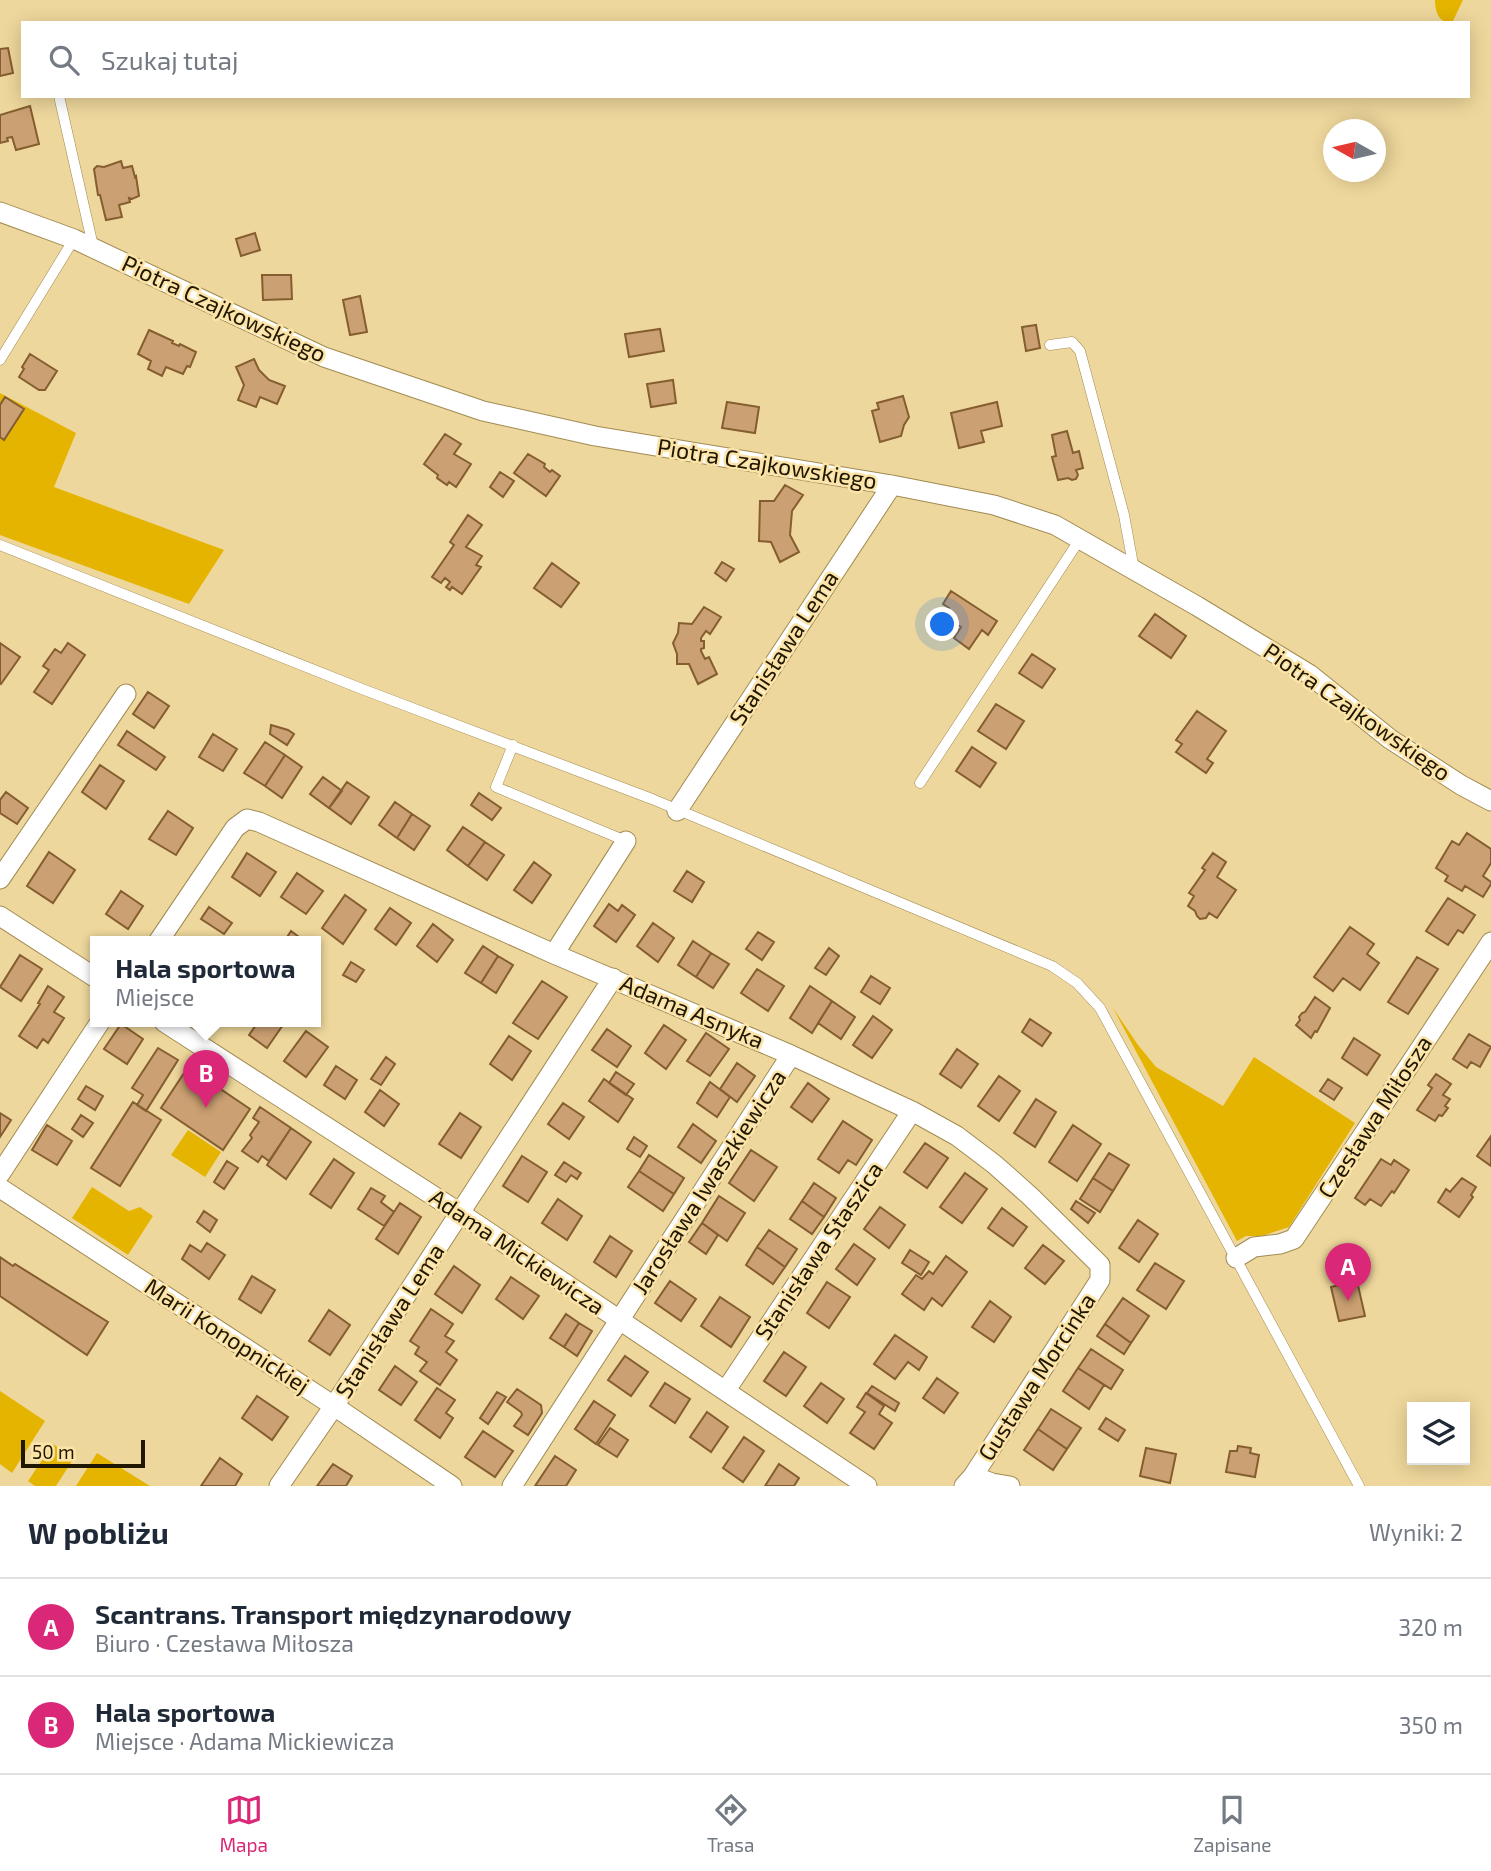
<!DOCTYPE html>
<html lang="pl">
<head>
<meta charset="utf-8">
<style>
  :root { --surface:#fff; --page:#f2f2f3; --text:#1f2937; --muted:#747a83; --line:#e0e1e3; --accent:#db2777 }
  body { margin:0; font-family:"Exo 2",sans-serif; background:var(--page); color:var(--text) }
  .controls { position:absolute; right:21px; bottom:21px; display:grid; overflow:hidden; border-radius:0px; box-shadow:0 4px 18px #0003 }
  .controls button { width:63px; height:63px; display:grid; place-items:center; padding:0; border:0; border-bottom:2px solid var(--line); background:var(--surface); color:var(--text); font:35px sans-serif }
  .compass { position:absolute; left:1323px; top:119px; width:63px; height:63px; border-radius:50%; background:var(--surface); box-shadow:0 4px 18px #0003; rotate:278deg }
  .scale { position:absolute; left:21px; bottom:18px; width:124px; box-sizing:border-box; padding-left:7px; border:4px solid #1f1701; border-top:0; font-size:19px; line-height:24px; white-space:nowrap; color:#1f1701; -webkit-text-stroke:5px #fce4a9; paint-order:stroke }
  .you { position:absolute; left:943px; top:625px; width:24px; height:24px; margin:-18px; border:5px solid #fff; border-radius:50%; background:#1a73e8; box-shadow:0 0 0 10px #1a73e833 }
  .badge { display:grid; place-items:center; width:46px; height:46px; border-radius:50%; background:var(--accent); color:#fff; font-size:23px; font-weight:700 }
  .pin { position:absolute; translate:-50% -58px; filter:drop-shadow(0 2px 4px #0008) }
  .pin::after { content:''; position:absolute; top:37px; width:24px; height:21px; background:inherit; clip-path:polygon(0 0,100% 0,50% 100%) }
  .popup { position:absolute; left:90px; top:936px; width:231px; height:91px; box-sizing:border-box; display:grid; place-content:center; border-radius:0px; background:var(--surface); filter:drop-shadow(0 2px 5px #0005); font-size:23px; white-space:nowrap; color:var(--muted) }
  .popup b { font-size:26px; color:var(--text) }
  .popup::after { content:''; position:absolute; left:50%; top:100%; margin-left:-14px; border:14px solid transparent; border-top-color:var(--surface) }
  .list { margin:0; padding:0; list-style:none }
  h2 { display:flex; justify-content:space-between; align-items:center; height:91px; margin:0; padding:0 28px; font-size:30px }
  h2 small { font-size:23px; font-weight:400; color:var(--muted) }
  .list li { display:grid; grid-template-columns:46px 1fr auto; gap:21px; align-items:center; box-sizing:border-box; height:98px; padding:0 28px; border-top:2px solid var(--line) }
  .list b { display:block; font-size:26px; white-space:nowrap }
  .list p { margin:0; font-size:23px; white-space:nowrap; color:var(--muted) }
  .list em { font-size:23px; font-style:normal; color:var(--muted) }
  .icon { flex:none; width:38px; height:38px; fill:none; stroke:currentColor; stroke-width:2; stroke-linecap:round; stroke-linejoin:round }
  .map { position:relative; flex:none; width:1491px; height:1486px; overflow:hidden }
  .search { position:absolute; background:var(--surface); box-shadow:0 4px 18px #0003; left:21px; right:21px; top:21px; height:77px; display:flex; align-items:center; gap:18px; box-sizing:border-box; padding:0 24px; border-radius:0px; color:var(--muted); font-size:26px }
  .sheet { height:287px; background:var(--surface) }
  nav { display:flex; justify-content:space-around; align-items:center; box-sizing:border-box; height:98px; border-top:2px solid var(--line); background:var(--surface); font-size:19px; color:var(--muted) }
  nav a { display:grid; justify-items:center; gap:4px }
  nav .on { color:var(--accent) }
  .map>svg:first-child { display:block }
</style>
</head>
<body>
<div class="map">
<svg width="1491" height="1486" viewBox="0 0 1491 1486">
  <rect width="100%" height="100%" fill="#eed79c"/>
  <path fill="#e5b400" d="M1435 0H1463L1452 23C1439 23 1435 12 1435 0Z
    M0 393 76 433 54 487 224 550 189 604 0 535Z
    M1113 1008 1138 1045 1156 1067 1223 1106 1254 1057 1355 1123 1289 1227 1262 1236H1246L1237 1241Z
    M188 1130 221 1152 205 1177 171 1155Z
    M92 1187 129 1211 140 1207 153 1216 128 1255 72 1218Z
    M0 1391 45 1421 12 1473 0 1464Z
    M53 1444 74 1458 56 1486H35L28 1481Z
    M97 1453 150 1486H76Z"/>
  <path fill="#cba072" stroke="#845d30" stroke-width="2" d="M8 48 13 73 0 76V49Z
    M30 106 39 144 16 150 12 137 7 138 8 141 0 143V115Z
    M121 161 123 168 132 166 135 177 136 176 139 196 132 199 129 198 130 202 119 205 122 217 106 220 100 195H98L94 169 97 166 104 167Z
    M255 233 260 250 241 256 236 239Z
    M262 275H291L292 299 263 300Z
    M360 296 367 332 350 335 343 300Z
    M1036 325 1040 348 1026 351 1022 327Z
    M660 329 664 351 629 357 625 334Z
    M149 330 173 341 172 343 179 346 180 344 196 352 190 367 187 366 183 374 166 367 162 376 148 369 151 361 138 354Z
    M30 354 57 371 45 390H39L19 377 24 369 22 367Z
    M254 359 259 370 269 380 285 386 277 404 260 397 256 407 238 400 244 385 236 367Z
    M673 380 676 403 651 407 647 384Z
    M903 396 909 417 904 425 901 436 880 442 872 411 879 409 877 403Z
    M5 397 24 409 4 440 0 437V405Z
    M727 402 759 407 755 433 722 428Z
    M997 402 1002 426 981 431 984 442 959 448 951 413Z
    M1067 431 1073 453 1079 451 1083 468 1076 470 1078 475 1076 479 1072 480 1068 478 1058 480 1052 457 1056 456 1052 435Z
    M445 434 461 444 454 454 471 464 456 487 449 482 447 485 437 478 438 475 424 464Z
    M528 454 545 464 544 467 550 472 552 470 560 476 546 496 514 473Z
    M500 472 514 481 503 497 490 487Z
    M785 485 803 495 792 511 790 535 799 552 780 562 771 542 759 541 760 501H774Z
    M468 515 482 525 466 547 482 556 476 565 481 567 462 594 452 587 450 590 446 587 450 582 445 578 441 583 432 577 454 545 450 542Z
    M722 562 734 569 726 581 715 573Z
    M552 563 579 583 561 607 534 588Z
    M951 591 997 621 988 635 982 630 969 649 954 638 961 627 944 616 949 608 943 604Z
    M704 607 721 617 710 634 706 631 701 638V641H704V648L701 649V651L705 659 709 657 717 674 698 684 689 664H677V654L673 643 678 633 679 623 692 624Z
    M1155 614 1186 636 1171 658 1139 636Z
    M0 643 20 657 1 684 0 683Z
    M68 643 85 655 52 704 34 692 49 670 43 666 55 649 61 653Z
    M1032 654 1055 669 1042 688 1019 673Z
    M148 692 169 706 154 728 133 714Z
    M996 704 1024 721 1006 749 978 731Z
    M1197 711 1226 731 1207 759 1213 763 1206 773 1176 752 1182 744 1176 740Z
    M271 725 288 730 294 734 287 745 270 734Z
    M127 731 165 757 156 770 118 745Z
    M213 734 237 749 223 771 199 757Z
    M265 742 285 755 265 786 244 773Z
    M972 747 996 763 980 787 956 771Z
    M285 755 302 767 282 798 265 786Z
    M100 765 124 781 106 809 82 792Z
    M323 777 342 791 329 808 310 794Z
    M347 782 369 797 351 824 329 808Z
    M6 792 28 808 17 824 0 813V800Z
    M479 793 501 808 492 820 471 805Z
    M395 802 412 814 397 838 379 825Z
    M168 811 193 828 176 855 149 839Z
    M412 814 430 826 414 850 397 838Z
    M463 827 485 842 468 866 447 850Z
    M1467 833 1491 849V863L1483 876 1491 882V884L1483 897 1465 886 1462 891 1445 881 1448 876 1436 868 1452 841 1459 845Z
    M485 842 504 855 487 880 468 866Z
    M49 852 75 870 53 903 27 886Z
    M247 853 276 872 260 896 232 877Z
    M1213 853 1226 862 1217 877 1236 890 1217 918 1209 913 1206 918 1200 919 1197 916 1195 911 1188 906 1194 896 1189 893 1205 870 1202 868Z
    M534 862 551 875 532 903 514 890Z
    M687 871 704 882 692 902 674 891Z
    M297 873 323 891 306 914 281 897Z
    M121 891 143 906 128 929 106 914Z
    M345 895 366 910 343 944 322 928Z
    M1448 898 1475 915 1463 933 1458 930 1448 945 1426 931Z
    M609 904 618 911 622 905 635 915 616 942 594 926Z
    M209 907 232 923 224 934 201 919Z
    M390 908 411 923 396 945 375 929Z
    M653 923 674 938 658 962 637 946Z
    M433 924 453 940 437 962 417 946Z
    M1350 927 1374 944 1367 954 1379 963 1360 990 1343 978 1333 991 1314 977Z
    M291 931 299 937 296 942H284Z
    M758 932 774 942 762 960 746 949Z
    M693 941 711 953 696 977 678 965Z
    M483 946 498 956 481 983 465 973Z
    M829 948 839 956 826 975 815 968Z
    M711 953 729 964 713 988 696 977Z
    M20 955 42 969 21 1001 0 987Z
    M498 956 513 965 496 993 481 983Z
    M1417 957 1438 969 1408 1014 1388 1002Z
    M351 962 364 970 356 982 343 975Z
    M757 969 784 986 768 1011 741 993Z
    M871 976 890 988 880 1004 861 992Z
    M542 981 567 997 538 1039 513 1023Z
    M48 986 64 997 54 1012 64 1018 48 1043 43 1039 37 1048 19 1036 40 1004 38 1003Z
    M810 986 832 1001 812 1033 790 1018Z
    M1315 997 1330 1008 1317 1032 1315 1031 1311 1038 1296 1025 1300 1020 1299 1017 1302 1013 1305 1012Z
    M832 1001 855 1017 841 1039 818 1023Z
    M873 1016 892 1030 872 1058 853 1045Z
    M1030 1019 1051 1033 1042 1046 1022 1032Z
    M258 1022H285L267 1048 249 1035Z
    M121 1024 143 1039 127 1064 104 1049Z
    M664 1025 686 1040 666 1069 645 1053Z
    M607 1029 631 1046 617 1067 592 1050Z
    M306 1031 328 1047 306 1077 284 1061Z
    M706 1033 729 1049 710 1076 687 1061Z
    M1469 1034 1491 1047 1480 1067 1471 1062 1467 1068 1453 1059Z
    M509 1036 531 1051 512 1080 490 1064Z
    M1354 1038 1380 1055 1367 1075 1342 1058Z
    M158 1048 178 1060 146 1111 137 1105 143 1095 132 1088Z
    M957 1049 978 1064 961 1088 940 1074Z
    M386 1057 395 1064 381 1085 371 1079Z
    M737 1063 755 1076 737 1102 720 1089Z
    M336 1066 357 1080 345 1099 324 1085Z
    M188 1067 250 1109 223 1150 161 1108Z
    M616 1072 634 1084 626 1095 609 1083Z
    M1436 1074 1451 1084 1443 1095 1450 1099 1445 1106 1448 1108 1442 1116 1439 1115 1435 1121 1417 1110 1432 1088 1428 1085Z
    M999 1076 1020 1091 999 1121 978 1106Z
    M604 1079 633 1099 618 1122 589 1101Z
    M1328 1079 1342 1088 1334 1100 1320 1091Z
    M710 1082 730 1097 717 1117 697 1103Z
    M808 1083 829 1099 812 1122 791 1107Z
    M86 1086 103 1096 95 1110 78 1099Z
    M380 1090 399 1104 384 1126 365 1112Z
    M1036 1099 1056 1112 1035 1147 1014 1133Z
    M133 1102 161 1120 120 1186 91 1168Z
    M563 1103 584 1117 569 1139 548 1124Z
    M260 1107 291 1128 269 1161 262 1156 258 1162 242 1151 252 1138 250 1135 259 1122 253 1118Z
    M0 1113 11 1120 0 1137Z
    M460 1113 481 1127 461 1158 439 1144Z
    M81 1115 93 1123 83 1137 72 1129Z
    M843 1121 872 1140 856 1165 848 1160 839 1173 818 1159Z
    M693 1124 716 1141 701 1163 678 1147Z
    M47 1125 72 1141 57 1165 32 1150Z
    M1073 1125 1101 1144 1077 1181 1049 1162Z
    M291 1128 311 1142 286 1179 267 1165Z
    M1491 1136V1166L1477 1156Z
    M634 1137 647 1146 640 1157 627 1149Z
    M925 1143 948 1158 927 1188 904 1172Z
    M751 1150 777 1167 754 1201 729 1183Z
    M1109 1153 1129 1165 1113 1191 1093 1178Z
    M649 1155 684 1178 674 1194 639 1171Z
    M522 1156 547 1172 528 1202 503 1186Z
    M334 1159 354 1173 331 1208 310 1194Z
    M1381 1159 1391 1165 1394 1160 1409 1170 1394 1193 1392 1191 1381 1206 1370 1199 1365 1205 1355 1198Z
    M227 1161 238 1168 224 1189 214 1182Z
    M564 1162 581 1173 577 1179 571 1175 566 1182 555 1175Z
    M639 1171 674 1194 663 1211 628 1187Z
    M965 1173 987 1189 962 1223 940 1207Z
    M1093 1178 1113 1191 1100 1212 1080 1199Z
    M1462 1178 1476 1187 1471 1195 1473 1197 1459 1217 1438 1202 1446 1189 1450 1192Z
    M814 1183 836 1198 824 1217 802 1201Z
    M371 1188 385 1196 381 1202 394 1212 384 1226 358 1209Z
    M719 1196 745 1213 727 1241 702 1223Z
    M558 1199 582 1216 567 1240 542 1223Z
    M802 1201 824 1217 812 1234 790 1219Z
    M1076 1201 1095 1213 1088 1223 1071 1209Z
    M400 1203 421 1217 398 1254 376 1239Z
    M880 1207 905 1225 889 1248 864 1229Z
    M1002 1208 1027 1227 1013 1246 988 1228Z
    M204 1211 217 1220 210 1232 197 1222Z
    M1138 1220 1158 1234 1139 1262 1119 1248Z
    M702 1223 718 1235 706 1254 689 1242Z
    M769 1230 797 1249 785 1267 757 1247Z
    M610 1236 632 1251 616 1277 594 1262Z
    M207 1243 225 1255 209 1279 182 1259 190 1245 201 1252Z
    M854 1244 875 1259 857 1285 836 1269Z
    M1043 1245 1064 1261 1045 1284 1025 1268Z
    M757 1247 785 1267 773 1284 746 1265Z
    M910 1250 929 1262 921 1275 902 1263Z
    M946 1256 967 1272 942 1306 932 1298 924 1310 902 1294 916 1275 922 1279 929 1271 933 1274Z
    M0 1257 13 1266 15 1264 108 1322 87 1355 0 1296Z
    M1155 1263 1184 1281 1166 1309 1137 1290Z
    M454 1266 480 1285 462 1313 435 1294Z
    M252 1276 275 1290 261 1313 239 1299Z
    M511 1277 539 1296 523 1319 496 1299Z
    M670 1281 696 1299 681 1321 655 1303Z
    M1357 1281 1365 1316 1339 1321 1331 1287Z
    M827 1282 850 1297 829 1328 807 1313Z
    M720 1297 750 1317 731 1347 701 1326Z
    M1123 1298 1149 1316 1131 1343 1105 1324Z
    M990 1301 1011 1317 994 1342 972 1327Z
    M431 1309 453 1324 445 1336 454 1341 446 1352 457 1360 440 1385 420 1371 427 1362 415 1354 419 1347 410 1341Z
    M329 1310 350 1325 330 1355 309 1341Z
    M566 1314 579 1323 564 1347 550 1338Z
    M579 1323 592 1331 577 1356 564 1347Z
    M1105 1324 1131 1343 1124 1354 1097 1336Z
    M895 1335 927 1357 919 1370 908 1362 895 1379 874 1364Z
    M1091 1349 1123 1370 1111 1389 1078 1368Z
    M784 1352 806 1367 786 1396 764 1381Z
    M625 1356 648 1372 631 1396 608 1380Z
    M395 1366 417 1382 401 1405 379 1390Z
    M1078 1368 1104 1385 1089 1409 1063 1391Z
    M937 1378 958 1393 944 1413 923 1398Z
    M665 1383 690 1399 675 1423 650 1406Z
    M821 1383 844 1399 827 1423 804 1406Z
    M872 1386 899 1403 895 1411 867 1393Z
    M437 1388 455 1400 446 1413 453 1418 440 1438 415 1420Z
    M517 1389 541 1405 542 1413 528 1435 514 1426 522 1415 521 1412 507 1402Z
    M497 1392 506 1397 488 1424 480 1418Z
    M866 1393 884 1406 879 1414 892 1423 874 1449 850 1433 865 1412 857 1407Z
    M257 1396 288 1417 272 1440 242 1418Z
    M594 1401 615 1415 596 1444 575 1429Z
    M1051 1409 1081 1428 1067 1449 1038 1429Z
    M707 1412 728 1427 711 1452 690 1437Z
    M1106 1418 1125 1430 1118 1441 1099 1429Z
    M610 1428 628 1440 617 1457 598 1445Z
    M1038 1429 1067 1449 1053 1470 1024 1450Z
    M483 1431 513 1451 495 1477 465 1457Z
    M744 1437 764 1451 743 1482 723 1468Z
    M1238 1446 1251 1448 1250 1453 1259 1455 1255 1477 1226 1472 1230 1451H1237Z
    M1146 1448 1176 1454 1170 1483 1140 1476Z
    M555 1456 576 1470 566 1486H535Z
    M220 1458 242 1474 235 1486H201Z
    M333 1464 352 1476 346 1486H317Z
    M779 1464 799 1478 794 1486H765Z"/>
  <g fill="none" stroke-linecap="round" stroke-linejoin="round">
    <g stroke="#a18b52" stroke-width="11">
      <path id="lane" d="M59 96 93 246
        M1050 345 1072 342 1080 351 1124 515 1134 570
        M0 360 74 239
        M0 545 362 689 652 799 1052 966 1077 983 1100 1008 1359 1486
        M513 745 496 787 626 841
        M920 783 1080 539"/>
    </g>
    <g stroke="#a18b52" stroke-width="21">
      <path id="street" d="M0 212 74 239 324 357 483 411 595 436 892 485 994 505 1055 525 1197 606 1309 674 1390 739 1461 785 1491 801
        M677 811 892 485
        M0 879 126 694
        M0 916 96 978
        M158 942 235 828 247 819 259 822 554 954 791 1055 912 1111 957 1136 994 1164 1030 1196 1100 1265V1280L973 1476 964 1486
        M554 954 626 841
        M164 1022 460 1213 867 1486
        M0 1174 100 1022
        M0 1188 334 1406 452 1486
        M1236 1258 1254 1247 1280 1244 1294 1239 1491 942
        M726 1390 912 1111
        M973 1476 992 1483 1010 1486
        M279 1486 334 1406 613 978
        M512 1486 791 1055"/>
    </g>
    <use href="#lane" stroke="#fff" stroke-width="10"/>
    <use href="#street" stroke="#fff" stroke-width="19"/>
  </g>
  <g text-anchor="middle" stroke-width="5" stroke-linejoin="round" paint-order="stroke">
    <g font-size="23" fill="#1f1701" stroke="#fce4a9">
      <text transform="translate(224 309) rotate(25)" y="8">Piotra Czajkowskiego</text>
      <text transform="translate(767 464) rotate(9)" y="8">Piotra Czajkowskiego</text>
      <text transform="translate(784 648) rotate(-57)" y="8">Stanisława Lema</text>
      <text transform="translate(1357 712) rotate(35)" y="8">Piotra Czajkowskiego</text>
      <text transform="translate(692 1012) rotate(23)" y="8">Adama Asnyka</text>
      <text transform="translate(1375 1117) rotate(-57)" y="8">Czesława Miłosza</text>
      <text transform="translate(709 1182) rotate(-57)" y="8">Jarosława Iwaszkiewicza</text>
      <text transform="translate(819 1251) rotate(-56)" y="8">Stanisława Staszica</text>
      <text transform="translate(517 1252) rotate(34)" y="8">Adama Mickiewicza</text>
      <text transform="translate(390 1321) rotate(-57)" y="8">Stanisława Lema</text>
      <text transform="translate(227 1336) rotate(33)" y="8">Marii Konopnickiej</text>
      <text transform="translate(1037 1377) rotate(-57)" y="8">Gustawa Morcinka</text>
    </g>
  </g>
</svg>
<div class="controls">
<button><svg class="icon" aria-label="layers" viewBox="0 0 24 24"><path d="M12 4l9 5-9 5-9-5zM3 14l9 5 9-5"/></svg></button>
</div>
<svg class="compass" viewBox="-18 -18 36 36"><path d="M0-13l5 13h-10z" fill="#e53935"/><path d="M0 13l5-13h-10z" fill="#747a83"/></svg>
<div class="scale">50 m</div>
<div class="you"></div>
<div class="pin badge" style="left:1348px;top:1301px">A</div>
<div class="pin badge" style="left:206px;top:1108px">B</div>
<div class="popup"><b>Hala sportowa</b>Miejsce</div>
<div class="search"><svg class="icon" aria-label="search" viewBox="0 0 24 24"><circle cx="10" cy="10" r="6"/><path d="M15 15l6 6"/></svg>Szukaj tutaj</div>
</div>
<section class="sheet">
<h2>W pobliżu<small>Wyniki: 2</small></h2>
<ul class="list">
<li><span class="badge">A</span><div><b>Scantrans. Transport międzynarodowy</b><p>Biuro · Czesława Miłosza</p></div><em>320 m</em></li>
<li><span class="badge">B</span><div><b>Hala sportowa</b><p>Miejsce · Adama Mickiewicza</p></div><em>350 m</em></li>
</ul>
</section>
<nav>
<a class="on"><svg class="icon" aria-label="map" viewBox="0 0 24 24"><path d="M3 6l6-2 6 2 6-2v14l-6 2-6-2-6 2zM9 4v14M15 6v14"/></svg>Mapa</a>
<a><svg class="icon" aria-label="directions" viewBox="0 0 24 24"><path d="M12 3l9 9-9 9-9-9zM9 14v-3h6M13 9l2 2-2 2"/></svg>Trasa</a>
<a><svg class="icon" aria-label="saved" viewBox="0 0 24 24"><path d="M7 4h10v16l-5-4-5 4z"/></svg>Zapisane</a>
</nav>
</body>
</html>
